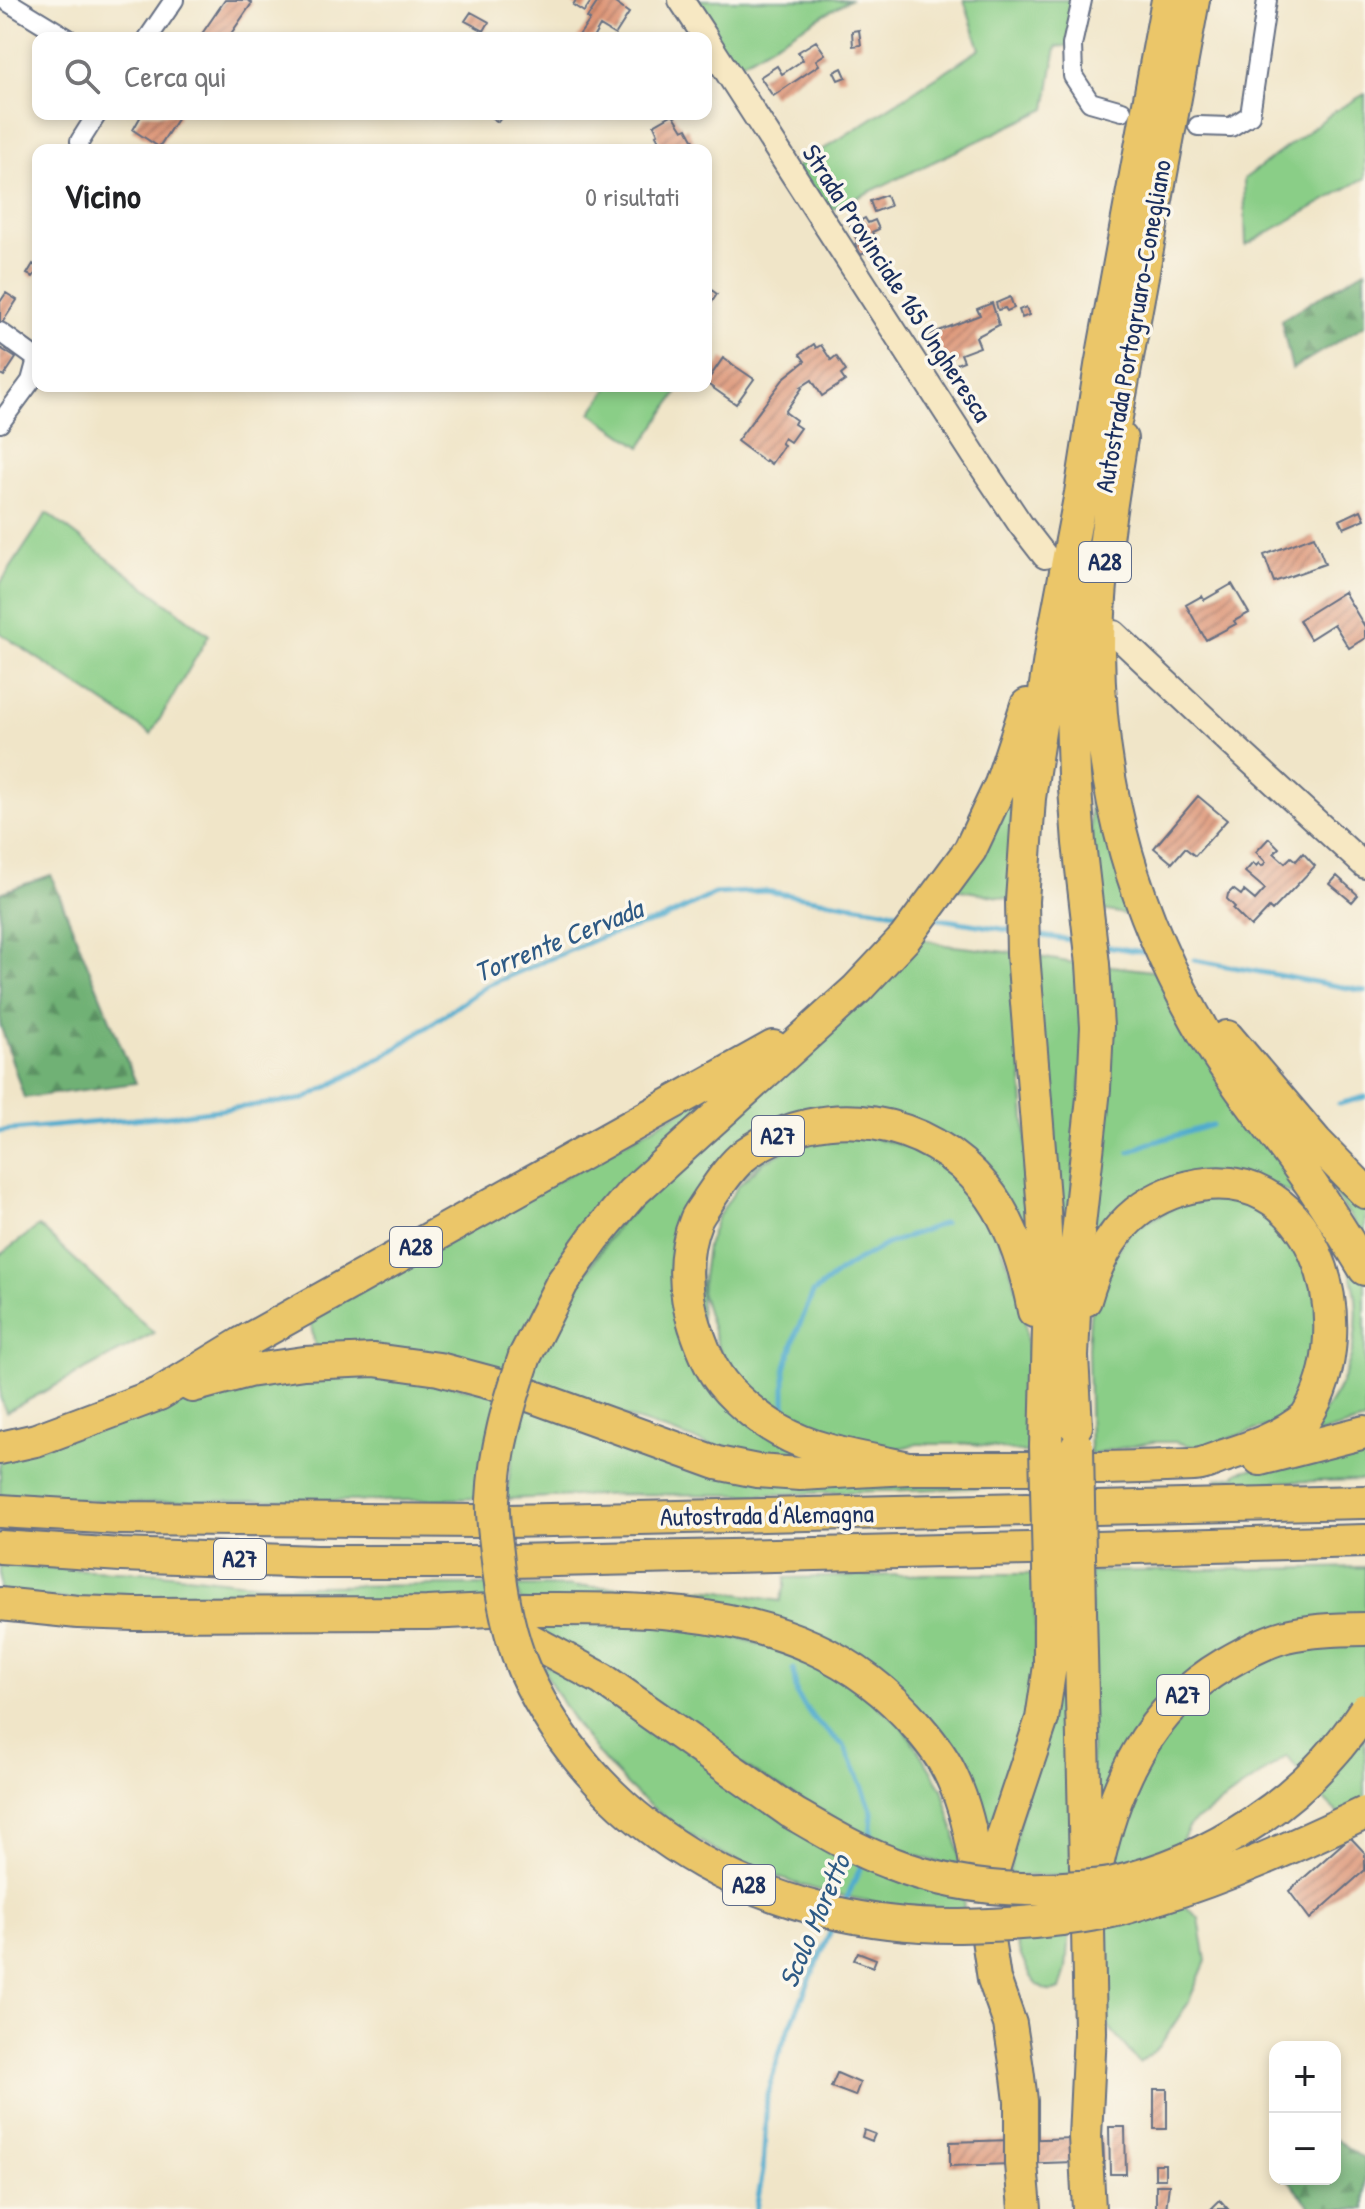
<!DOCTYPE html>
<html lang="it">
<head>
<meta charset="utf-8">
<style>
  :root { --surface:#fff; --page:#f2f2f2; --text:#202124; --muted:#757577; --line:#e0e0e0 }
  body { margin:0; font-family:"Patrick Hand",sans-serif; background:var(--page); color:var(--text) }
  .controls { position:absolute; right:24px; bottom:24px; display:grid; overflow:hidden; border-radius:16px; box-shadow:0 4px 12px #0003 }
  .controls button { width:72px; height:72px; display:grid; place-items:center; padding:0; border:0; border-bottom:2px solid var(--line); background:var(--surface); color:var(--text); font:40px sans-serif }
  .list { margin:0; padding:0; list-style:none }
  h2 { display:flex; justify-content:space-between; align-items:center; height:104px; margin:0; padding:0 32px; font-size:34px }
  h2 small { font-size:26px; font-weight:400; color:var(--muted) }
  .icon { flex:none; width:44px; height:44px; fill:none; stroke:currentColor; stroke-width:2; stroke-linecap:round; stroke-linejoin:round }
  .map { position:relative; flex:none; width:1365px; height:2209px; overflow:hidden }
  .search { position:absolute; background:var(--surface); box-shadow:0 4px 12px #0003; left:32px; top:32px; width:680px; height:88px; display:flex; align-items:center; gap:20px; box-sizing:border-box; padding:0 28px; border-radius:16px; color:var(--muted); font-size:30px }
  .panel { position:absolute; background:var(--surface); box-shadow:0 4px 12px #0003; left:32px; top:144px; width:680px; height:248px; border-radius:16px }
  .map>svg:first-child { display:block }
</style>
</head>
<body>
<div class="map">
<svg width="1365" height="2209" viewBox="0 0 1365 2209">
  <defs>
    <pattern id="forest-firs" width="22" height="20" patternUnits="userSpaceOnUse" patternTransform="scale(2)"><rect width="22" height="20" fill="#6fb174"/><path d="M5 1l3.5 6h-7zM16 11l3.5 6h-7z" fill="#5a9062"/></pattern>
    <pattern id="building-hatch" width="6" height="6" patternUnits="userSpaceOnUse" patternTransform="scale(2)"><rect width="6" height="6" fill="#dd9577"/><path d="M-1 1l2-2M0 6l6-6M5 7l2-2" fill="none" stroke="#b27a65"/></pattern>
  </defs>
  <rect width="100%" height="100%" fill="#fbf7ec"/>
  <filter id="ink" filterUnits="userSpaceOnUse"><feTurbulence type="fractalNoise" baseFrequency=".0125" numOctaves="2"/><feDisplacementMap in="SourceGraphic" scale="16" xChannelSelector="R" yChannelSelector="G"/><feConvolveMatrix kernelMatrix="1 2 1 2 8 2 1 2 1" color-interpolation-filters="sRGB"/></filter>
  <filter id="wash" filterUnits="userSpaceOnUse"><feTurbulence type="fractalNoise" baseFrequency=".006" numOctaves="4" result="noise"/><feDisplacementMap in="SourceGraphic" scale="32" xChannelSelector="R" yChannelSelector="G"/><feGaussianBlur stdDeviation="1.8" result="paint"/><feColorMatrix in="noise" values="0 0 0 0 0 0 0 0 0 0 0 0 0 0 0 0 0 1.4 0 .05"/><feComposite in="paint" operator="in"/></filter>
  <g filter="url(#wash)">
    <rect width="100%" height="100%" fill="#f0e5c8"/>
    <path fill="#8ace87" stroke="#527e72" stroke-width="2" d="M690 0H849L727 71Z
      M964 0H1082L1072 45 1056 47 1046 109 820 215 791 170 980 49Z
      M1365 94V178L1246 245 1244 179 1335 111Z
      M610 386H682L641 447 591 413Z
      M47 513 209 635 151 734 0 633V584Z
      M1087 698 1134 916 1097 909 1092 880Z
      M1018 782 1010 899 956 889Z
      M919 938 945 945 1014 953 1034 1258 974 1166 814 1119 698 1213 702 1358 822 1458 754 1460 526 1383 543 1341 617 1226Z
      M1033 956 1080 964 1083 1053 1060 1362 1063 1447H1057Z
      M1103 965 1160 972 1365 1272V1421L1299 1439C1308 1429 1319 1418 1327 1407 1355 1367 1365 1313 1349 1267 1346 1258 1338 1249 1333 1241 1326 1231 1320 1219 1312 1210 1294 1189 1260 1182 1235 1175L1091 1252Z
      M1248 1074 1365 1196V1237Z
      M721 1089 504 1377 316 1353 310 1319Z
      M849 1132 931 1152 990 1213 1024 1309 1032 1398V1454L974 1444H917L892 1450 822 1436 777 1412 749 1392 734 1374 718 1347 701 1292 707 1246 717 1218 739 1185 765 1161 803 1142Z
      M1199 1194 1281 1210 1337 1345 1282 1422 1198 1448 1176 1442H1153L1090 1454 1088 1348 1090 1317 1095 1288 1133 1226Z
      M39 1226 154 1333 6 1412 0 1397V1255Z
      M361 1369 499 1394 484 1498 380 1501 217 1500 138 1503 0 1495V1459L126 1421 214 1391Z
      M520 1400 694 1466 1033 1477V1486L753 1495 623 1494 506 1499Z
      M1365 1441V1480L1218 1483 1217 1479 1234 1476 1239 1472Z
      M0 1566 161 1573 238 1582 305 1586 491 1585 496 1603 142 1606 0 1593Z
      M1365 1567V1616L1247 1641 1091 1824 1090 1572Z
      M941 1574H1035C1035 1618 1037 1662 1029 1705 1021 1750 1002 1793 987 1836L852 1658 520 1601 517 1586 686 1588 721 1591 780 1601 785 1586V1578Z
      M524 1617 686 1623 828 1664 903 1727 942 1788 955 1834 961 1869C916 1857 872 1841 830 1820L528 1629Z
      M1066 1619 1073 1876H1009L1013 1849Z
      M1365 1635V1702L1301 1774 1287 1756 1190 1825 1176 1852 1111 1870 1135 1787 1159 1743 1204 1692 1275 1652Z
      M541 1664 603 1686 963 1893 964 1912C778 1902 626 1838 541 1664Z
      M1365 1737V1802L1340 1815 1315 1791Z
      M1181 1903 1199 1918 1206 1961 1188 2003 1159 2047 1139 2063 1109 2027 1104 2003 1105 1923Z
      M1069 1930 1066 1969 1060 1989C1034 2002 1021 1954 1013 1936Z"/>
    <path fill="url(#forest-firs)" stroke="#457069" stroke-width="2" d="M1365 270V325L1292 369 1281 320Z
      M51 875 136 1083 24 1098 0 1024V893Z
      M1335 2139 1365 2160V2209H1312L1288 2179H1335Z"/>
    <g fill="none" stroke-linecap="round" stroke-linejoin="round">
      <path stroke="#50abce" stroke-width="5" d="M934 918 1009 930
        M1036 935 1077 941
        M1105 946 1144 952
        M1194 960 1365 991
        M1339 1104 1365 1097
        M0 1131 178 1115 305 1099 386 1055 488 985 601 937 663 919 714 894 765 891 909 914
        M1130 1152 1147 1144 1212 1125
        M785 1418V1369L797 1331 813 1293 846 1267 887 1244 944 1223
        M793 1669 797 1695 813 1718 844 1746 859 1778 872 1812 870 1841
        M844 1904 863 1862
        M756 2209 763 2171 767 2095 782 2045 834 1923"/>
    </g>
    <g id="blocks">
      <path fill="url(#building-hatch)" d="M225 0H247L252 3 228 38H199Z
        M576 0H592L584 12 573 5Z
        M599 0H617L615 3 629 13 615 35 600 26 593 38H577L590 20 587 18Z
        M471 12 489 22 484 31 465 21Z
        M859 30 861 45 853 46 852 31Z
        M816 41 825 54 816 60 819 65 773 96 760 77 777 66 782 74 803 60 798 52Z
        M842 68 846 77 838 80 834 72Z
        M142 114H176L179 116 159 147 133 130Z
        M486 114H504L498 122Z
        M673 114 683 130 687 128 697 146 693 148 694 150H664L656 135 658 134 654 125Z
        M886 195 890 206 874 212 870 201Z
        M865 218 868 223 875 220 879 229 872 232 879 246 861 255 855 244 858 242 850 226Z
        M33 264 38 269 33 277 27 274Z
        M706 286 717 294 706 311Z
        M6 293 17 300 0 326V302Z
        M1010 297 1014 308 1007 311 1005 308 998 310 996 303Z
        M992 303 999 325 976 337 980 347 961 354 964 361 941 370 928 335 980 315 977 309Z
        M1026 307 1029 315 1022 318 1019 310Z
        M814 344 816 348 821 345 831 360 836 356 846 371 841 375 845 381 822 396 812 380 801 387 802 388 785 412 796 420 794 424 800 428 790 442 784 438 781 443 784 445 771 464 766 460 765 462 737 441 785 377 805 361 800 354Z
        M0 348 16 358 4 376 0 374Z
        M723 358 754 379 736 404 706 383Z
        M1361 510 1365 519 1344 528 1340 520Z
        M1314 536 1325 564 1274 582 1264 555Z
        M1232 584 1249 613 1234 621 1236 624 1206 640 1186 605 1202 596 1204 600Z
        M1344 592 1365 627V638L1349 648 1334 624 1310 639 1299 620Z
        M1198 796 1227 820 1195 856 1185 848 1172 863 1154 848Z
        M1269 838 1279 848 1274 853 1285 863 1291 857 1296 861 1303 853 1315 866 1272 911 1269 908 1251 927 1233 909 1235 907 1227 899 1228 894 1233 889 1241 895 1244 891 1255 900 1265 889 1245 872 1253 863 1256 866 1259 863 1262 866 1266 862 1256 852Z
        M1337 876 1358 895 1352 902 1330 884Z
        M1350 1837 1365 1853V1870L1310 1919 1289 1891Z
        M858 1952 876 1959 873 1967 854 1960Z
        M837 2073 860 2083 855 2096 831 2087Z
        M1154 2089H1167V2129H1154Z
        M1109 2127H1125L1126 2174H1110Z
        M864 2130 875 2134 872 2141 862 2137Z
        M1103 2137 1104 2161 950 2166V2142Z
        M1155 2164H1165V2179H1155Z
        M1156 2185H1169L1166 2209H1156Z
        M1220 2200 1228 2209H1211Z"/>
    </g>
  </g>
  <g filter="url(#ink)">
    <use href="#blocks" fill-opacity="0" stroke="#666f83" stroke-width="2"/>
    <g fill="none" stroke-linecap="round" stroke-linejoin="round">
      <g stroke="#666f83" stroke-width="22">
        <path id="minor" d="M5 0 67 38
          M1082 0 1072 45 1073 76 1090 102 1122 111
          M148 38 174 0
          M1198 126 1231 127 1250 115 1267 0
          M80 141 97 114
          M0 332 37 359 31 381 0 423"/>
      </g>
      <g stroke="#666f83" stroke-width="28">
        <path id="secondary" d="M681 0 706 38
          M706 39 974 455 1021 525 1045 556
          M1114 633 1234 746 1365 866"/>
      </g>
      <g stroke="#666f83" stroke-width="36">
        <path id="motorway" d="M1121 439C1110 508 1098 580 1098 649 1099 793 1135 917 1208 1040 1239 1092 1279 1137 1313 1187 1331 1214 1348 1241 1365 1269
          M1108 460 1193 0
          M1227 1037 1316 1142 1365 1192
          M1085 1300C1100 1248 1124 1208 1179 1190 1314 1147 1365 1326 1306 1417 1282 1437 1252 1447 1224 1456 1217 1458 1209 1462 1201 1464 1190 1466 1177 1465 1165 1466 1141 1467 1117 1468 1093 1468
          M525 1356 562 1283 594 1238 632 1193 857 989 905 938 970 850 1001 784 1027 705
          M192 1386 248 1371 304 1363 374 1360 439 1369 499 1385
          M526 1394 717 1463 757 1471 800 1474 908 1468H1028
          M1076 1426 1072 1357 1077 1243 1094 1089 1097 1027 1093 964 1079 843 1074 775 1072 712 1077 652 1088 568
          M1046 1447 1049 1327 1044 1210 1023 954 1022 901 1029 798 1052 645 1081 493 1101 366 1168 0
          M0 1448 36 1440 159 1394 241 1344 773 1047
          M1260 1459 1365 1432
          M908 1468C865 1458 818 1453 780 1431 759 1419 730 1396 717 1376 707 1361 701 1344 695 1326 684 1293 682 1254 696 1220 699 1213 705 1206 709 1199 719 1184 732 1164 747 1153 823 1099 928 1116 985 1188 1013 1223 1026 1268 1034 1311
          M1096 1508 1365 1502
          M0 1511 119 1518 477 1521
          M508 1521 1027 1509
          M0 1547 121 1555 317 1562H480
          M1095 1548 1365 1541
          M511 1561 1029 1549
          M0 1604 78 1612 134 1614 427 1613 491 1610
          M523 1609C576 1609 629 1608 682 1614 775 1624 856 1654 918 1727 931 1742 944 1759 952 1777 965 1805 973 1841 977 1872
          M1080 1610 1086 1867
          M530 1640 602 1679 791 1812
          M1096 1870C1114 1785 1147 1710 1225 1664 1244 1653 1264 1642 1286 1636 1311 1630 1339 1629 1365 1629
          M992 1873 1005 1830 1042 1719 1050 1666V1611
          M1088 1929 1090 2032 1085 2137 1089 2209
          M988 1939 994 1979 1010 2024 1017 2069 1021 2101V2164L1025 2209"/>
      </g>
      <use href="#minor" stroke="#fff" stroke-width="18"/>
      <use href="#secondary" stroke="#f7e8c3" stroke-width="24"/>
      <use href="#motorway" stroke="#ebc669" stroke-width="32"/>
      <g stroke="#666f83" stroke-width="36" stroke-linecap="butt">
        <path id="motorway-bridge" d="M525 1356C509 1403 495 1450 493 1500 492 1517 495 1535 497 1552 501 1592 508 1633 524 1670 601 1840 778 1928 960 1926 1008 1925 1060 1921 1107 1912 1124 1909 1140 1903 1157 1898 1229 1876 1297 1845 1365 1813
          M1046 1447 1050 1611
          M1077 1447 1080 1610
          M791 1812C822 1830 853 1849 888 1862 948 1886 1015 1893 1079 1887 1089 1886 1100 1886 1110 1884 1212 1861 1308 1799 1365 1710"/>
      </g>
      <use href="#motorway-bridge" stroke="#ebc669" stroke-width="32"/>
    </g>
  </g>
  <g text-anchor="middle" stroke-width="7" stroke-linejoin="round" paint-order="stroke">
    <g fill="#fbf7ec" stroke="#5e6b89" stroke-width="2">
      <rect x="1079" y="542" width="52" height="40" rx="6"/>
      <rect x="752" y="1116" width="52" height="40" rx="6"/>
      <rect x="390" y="1227" width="52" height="40" rx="6"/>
      <rect x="214" y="1539" width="52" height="40" rx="6"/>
      <rect x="1157" y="1675" width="52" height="40" rx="6"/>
      <rect x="723" y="1865" width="52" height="40" rx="6"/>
    </g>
    <g font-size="24" font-weight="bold" fill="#1b2f5e">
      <text x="1105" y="570">A28</text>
      <text x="778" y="1144">A27</text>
      <text x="416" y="1255">A28</text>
      <text x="240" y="1567">A27</text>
      <text x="1183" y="1703">A27</text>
      <text x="749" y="1893">A28</text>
    </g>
    <g font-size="26" fill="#1b2f5e" stroke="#fbf7ec">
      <text transform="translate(897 283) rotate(57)" y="9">Strada Provinciale 165 Ungheresca</text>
      <text transform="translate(1133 326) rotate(-80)" y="9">Autostrada Portogruaro-Conegliano</text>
      <text transform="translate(767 1515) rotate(-1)" y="9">Autostrada d'Alemagna</text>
    </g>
    <g font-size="28" font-style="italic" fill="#2e5a85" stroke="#fbf7ec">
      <text transform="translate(558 940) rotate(-22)" y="10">Torrente Cervada</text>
      <text transform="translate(814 1921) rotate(-67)" y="10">Scolo Moretto</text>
    </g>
  </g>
</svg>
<div class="controls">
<button>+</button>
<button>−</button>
</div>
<div class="search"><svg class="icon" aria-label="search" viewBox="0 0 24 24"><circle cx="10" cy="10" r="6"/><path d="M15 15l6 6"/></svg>Cerca qui</div>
<section class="panel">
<h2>Vicino<small>0 risultati</small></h2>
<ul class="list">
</ul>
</section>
</div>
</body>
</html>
